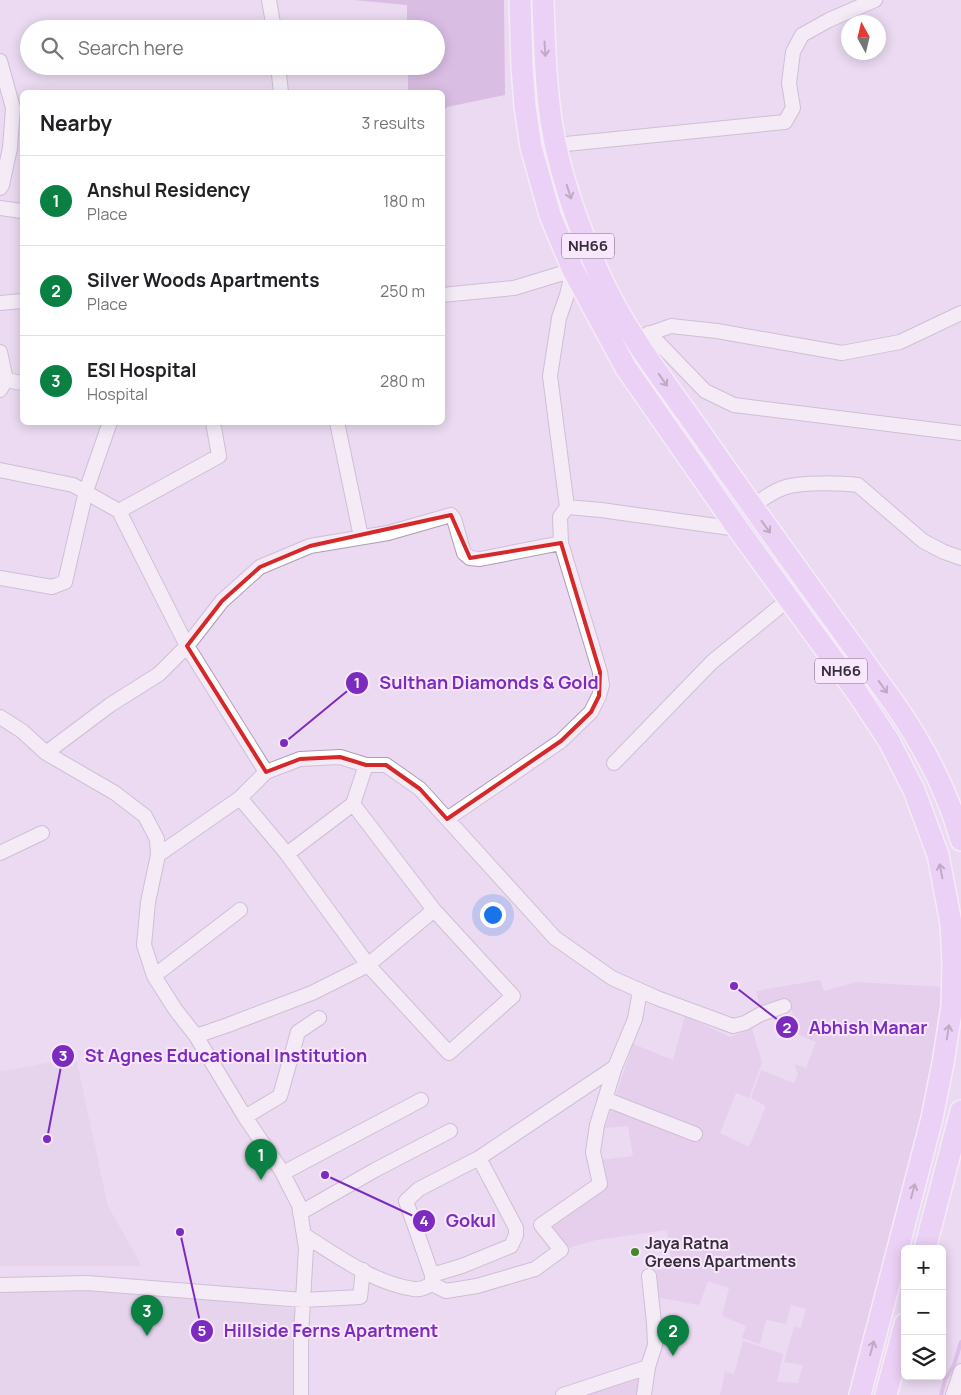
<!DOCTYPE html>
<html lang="en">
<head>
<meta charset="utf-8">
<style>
  :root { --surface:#fff; --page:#f2f2f2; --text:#202124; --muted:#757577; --line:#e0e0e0; --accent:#0b8043 }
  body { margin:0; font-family:Manrope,sans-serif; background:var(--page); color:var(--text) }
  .controls { position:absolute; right:15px; bottom:15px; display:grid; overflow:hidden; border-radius:8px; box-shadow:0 2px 12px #0003 }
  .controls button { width:45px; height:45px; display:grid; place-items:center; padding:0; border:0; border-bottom:1px solid var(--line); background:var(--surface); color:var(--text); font:25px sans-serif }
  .compass { position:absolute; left:841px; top:15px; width:45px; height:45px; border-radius:50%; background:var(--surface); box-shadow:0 2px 12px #0003; rotate:352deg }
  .you { position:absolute; left:492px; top:914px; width:18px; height:18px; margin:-12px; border:4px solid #fff; border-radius:50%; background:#1a73e8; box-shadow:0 0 0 8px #1a73e833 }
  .badge { display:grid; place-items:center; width:32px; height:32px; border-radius:50%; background:var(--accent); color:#fff; font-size:16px; font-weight:700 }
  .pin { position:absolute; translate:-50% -41px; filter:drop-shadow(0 1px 2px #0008) }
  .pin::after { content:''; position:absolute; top:26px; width:18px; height:15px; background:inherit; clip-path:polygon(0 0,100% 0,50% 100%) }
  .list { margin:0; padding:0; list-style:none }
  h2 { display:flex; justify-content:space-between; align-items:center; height:65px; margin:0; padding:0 20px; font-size:21px }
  h2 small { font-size:16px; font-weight:400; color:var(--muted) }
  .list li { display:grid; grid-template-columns:32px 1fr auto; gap:15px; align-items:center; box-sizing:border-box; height:90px; padding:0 20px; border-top:1px solid var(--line) }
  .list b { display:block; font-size:19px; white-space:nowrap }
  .list p { margin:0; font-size:16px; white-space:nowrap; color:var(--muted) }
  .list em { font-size:16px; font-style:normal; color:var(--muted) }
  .icon { flex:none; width:28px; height:28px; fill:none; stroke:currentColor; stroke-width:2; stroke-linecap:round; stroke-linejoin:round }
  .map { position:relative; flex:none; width:961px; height:1395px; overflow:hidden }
  .search { position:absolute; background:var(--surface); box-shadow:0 2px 12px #0003; left:20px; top:20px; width:425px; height:55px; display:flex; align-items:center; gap:12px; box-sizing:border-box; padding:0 18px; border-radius:28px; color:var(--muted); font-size:19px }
  .panel { position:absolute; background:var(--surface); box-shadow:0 2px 12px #0003; left:20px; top:90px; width:425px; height:335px; border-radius:8px }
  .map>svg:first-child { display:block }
</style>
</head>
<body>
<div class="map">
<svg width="961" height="1395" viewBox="0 0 961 1395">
  <rect width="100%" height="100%" fill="#ebdaf1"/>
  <path fill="#e1cce8" d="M76 1058 108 1206 142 1266H0V1071Z
    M65 1289 197 1298 296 1309 293 1362 294 1395H0V1292Z"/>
  <path fill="#ddc0e7" d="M820 980 824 991 856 982 942 987 939 1036 929 1089 899 1210 849 1395H720L725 1372 734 1374 743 1341 783 1354 777 1382 798 1383 803 1365 784 1362 794 1327 801 1328 806 1309 791 1305 786 1324 766 1320 760 1344 742 1338 746 1326 722 1316 729 1288 708 1281 699 1305 655 1297 652 1271 672 1268 667 1230 596 1240 565 1249 546 1225 604 1186 601 1160 633 1156 628 1126 605 1128 633 1044 673 1060 685 1016 730 1037 752 1029 762 1062 749 1098 736 1093 720 1133 749 1147 766 1106 751 1098 761 1070 794 1083 798 1074 794 1064 806 1068 816 1042 790 1031 784 1015 793 1013 788 1001 760 1008 756 991Z
    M642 1373 641 1395H573Z"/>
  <path fill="#c69ad3" d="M354 0H504L505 95 447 107 443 112 442 92H408V66H436V29H407V5Z"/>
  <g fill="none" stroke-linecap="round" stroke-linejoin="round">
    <path stroke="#cda1db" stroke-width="4" d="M941 1395 945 1380 954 1365 961 1342"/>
    <g stroke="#ad9db3" stroke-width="16">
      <path id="minor" d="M269 0 274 29
        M0 61 13 108 10 148 2 185 0 188
        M278 66 281 92
        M556 145 785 122 793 108 789 83 793 52 802 35 829 20 875 0
        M0 208 22 211
        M442 295 514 288 573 270
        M0 303 22 301
        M649 333 705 391 734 405 961 433
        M643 336 671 326 717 331 842 353 900 342 961 313
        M0 352 6 380 0 390
        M6 380 22 383
        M337 422 361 537
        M0 470 73 485 119 511 187 646 266 772
        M567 507 550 376 559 318 567 295 573 270
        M752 507C762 499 773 491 786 487 802 482 842 483 858 485L923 541 944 552 961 558
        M119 511 219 456 213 422
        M0 578 52 587 65 582 86 491 110 422
        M0 717 22 731 46 753 115 793 145 816 157 839 158 855 148 902 144 945 154 976 175 1009 196 1036 245 1117 281 1170 299 1205 306 1248 301 1336V1395
        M46 753 110 705 159 674 187 646 222 601 260 567 310 546 388 533 451 515 454 519 464 553 470 558 480 559 561 543 560 517 567 507 601 510 738 529
        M614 763 712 662 789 599
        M240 798 287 854 368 965 449 1053 513 996 434 910 353 804 366 765
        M447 819 561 741 591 712 599 696 602 685 600 672 561 543
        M0 853 42 833
        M287 854 353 804
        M158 855 240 798 266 772 300 759 340 757 366 765H386L420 789 555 938 612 978 657 998 733 1026 745 1023 761 1014 784 1006
        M154 976 240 910
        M196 1036 228 1025 312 993 368 965 434 910
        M605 1099 695 1134
        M245 1117 280 1096 298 1032 319 1018
        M283 1173 421 1100
        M300 1213 375 1170 450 1131
        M304 1235C336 1255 375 1284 414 1289 421 1290 426 1287 432 1284V1275L406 1201 419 1189 479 1158 615 1067 635 1019 640 991
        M432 1275 462 1266 511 1246 516 1235V1228L479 1158
        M432 1284 446 1291 477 1286 535 1269 561 1250 541 1225 600 1184 593 1152 597 1125 615 1067
        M0 1285 87 1283 303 1300 360 1297 363 1270
        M563 1395 648 1367 655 1345 654 1323 649 1276
        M644 1395 648 1367
        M953 1395 961 1371"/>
    </g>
    <g stroke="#fff" stroke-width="24">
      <path id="highway" d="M520 0 522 66 525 106 531 147 550 215 573 270 626 368 738 529 858 694 889 741 914 790 938 855 951 923 953 964 952 1006 943 1063 932 1118 860 1395
        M543 0C544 35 545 71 549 105 555 162 577 224 600 276 625 331 663 380 698 429 763 523 830 614 896 706 924 747 948 792 961 840
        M925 1249 961 1111
        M886 1395 905 1324"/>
    </g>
    <use href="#minor" stroke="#fff" stroke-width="14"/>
    <use href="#highway" stroke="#eec5fc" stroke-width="21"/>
  </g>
  <defs><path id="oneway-shaft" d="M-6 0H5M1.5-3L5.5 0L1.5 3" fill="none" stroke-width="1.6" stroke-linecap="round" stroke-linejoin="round" transform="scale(1.25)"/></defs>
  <g stroke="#887290">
    <use href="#oneway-shaft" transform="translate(545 49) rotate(86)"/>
    <use href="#oneway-shaft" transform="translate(569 192) rotate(72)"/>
    <use href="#oneway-shaft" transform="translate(663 380) rotate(55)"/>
    <use href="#oneway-shaft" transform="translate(766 527) rotate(54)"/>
    <use href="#oneway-shaft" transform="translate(883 687) rotate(54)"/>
    <use href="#oneway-shaft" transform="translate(941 871) rotate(-101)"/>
    <use href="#oneway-shaft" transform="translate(948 1032) rotate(-81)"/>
    <use href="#oneway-shaft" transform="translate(913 1191) rotate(-75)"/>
    <use href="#oneway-shaft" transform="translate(872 1348) rotate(-75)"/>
  </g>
  <path d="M0 0H961V1395H0ZM451 515 470 558 561 543 600 672 599 696 591 712 561 741 447 819 420 789 386 765H366L340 757 300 759 266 772 187 646 222 601 260 567 310 546Z" fill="#ebdaf1" fill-opacity=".55" fill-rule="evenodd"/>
  <path fill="none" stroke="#d62828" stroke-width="4" stroke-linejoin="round" d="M451 515 470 558 561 543 600 672 599 696 591 712 561 741 447 819 420 789 386 765H366L340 757 300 759 266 772 187 646 222 601 260 567 310 546Z"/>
  <circle fill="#448628" stroke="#f9e7fe" stroke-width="2" cx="635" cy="1252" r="5"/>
  <g text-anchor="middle" stroke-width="4" stroke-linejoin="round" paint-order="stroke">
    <g fill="#f9e7fe" stroke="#706673" stroke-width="1">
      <rect x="562" y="233.5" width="52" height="25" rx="4"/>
      <rect x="815" y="658.5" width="52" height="25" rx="4"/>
    </g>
    <g font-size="15" font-weight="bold" fill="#352e37">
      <text x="588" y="251">NH66</text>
      <text x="841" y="676">NH66</text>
    </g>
    <g font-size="16" font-weight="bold" fill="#352e37" stroke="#f9e7fe" text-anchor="start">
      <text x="645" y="1249">Jaya Ratna<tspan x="645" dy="18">Greens Apartments</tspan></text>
    </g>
  </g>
  <path fill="none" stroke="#7b2cbf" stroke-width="2" d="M284 743L357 683M734 986L787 1027M47 1139L63 1056M325 1175L424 1221M180 1232L202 1331"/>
  <g fill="#7b2cbf" stroke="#f9e7fe" stroke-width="2">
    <circle cx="284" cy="743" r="5"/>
    <circle cx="734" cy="986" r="5"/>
    <circle cx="47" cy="1139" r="5"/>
    <circle cx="325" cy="1175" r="5"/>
    <circle cx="180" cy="1232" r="5"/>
    <circle cx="357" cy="683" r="12"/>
    <circle cx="787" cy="1027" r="12"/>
    <circle cx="63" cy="1056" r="12"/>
    <circle cx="424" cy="1221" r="12"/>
    <circle cx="202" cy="1331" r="12"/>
  </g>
  <g font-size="15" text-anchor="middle" font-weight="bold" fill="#fff">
    <text x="357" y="688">1</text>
    <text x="787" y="1033">2</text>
    <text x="63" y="1061">3</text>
    <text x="424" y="1226">4</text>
    <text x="202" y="1336">5</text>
  </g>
  <g font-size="18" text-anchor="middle" font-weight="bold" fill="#7b2cbf" stroke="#f9e7fe" stroke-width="4" stroke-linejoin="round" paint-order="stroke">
    <text x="489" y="689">Sulthan Diamonds &amp; Gold</text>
    <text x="868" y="1034">Abhish Manar</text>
    <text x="226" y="1062">St Agnes Educational Institution</text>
    <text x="471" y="1227">Gokul</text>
    <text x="331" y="1337">Hillside Ferns Apartment</text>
  </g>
</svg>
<div class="controls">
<button>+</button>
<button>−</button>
<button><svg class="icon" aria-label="layers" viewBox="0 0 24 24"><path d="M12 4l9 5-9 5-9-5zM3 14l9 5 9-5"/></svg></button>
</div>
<svg class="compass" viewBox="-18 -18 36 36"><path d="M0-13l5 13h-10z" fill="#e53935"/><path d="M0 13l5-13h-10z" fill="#757577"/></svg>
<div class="you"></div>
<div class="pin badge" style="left:261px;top:1180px">1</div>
<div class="pin badge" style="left:673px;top:1356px">2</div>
<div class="pin badge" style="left:147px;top:1336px">3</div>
<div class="search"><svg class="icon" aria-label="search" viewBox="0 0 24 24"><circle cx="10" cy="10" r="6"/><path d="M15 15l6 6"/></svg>Search here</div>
<section class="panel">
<h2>Nearby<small>3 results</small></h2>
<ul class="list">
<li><span class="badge">1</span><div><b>Anshul Residency</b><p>Place</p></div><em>180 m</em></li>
<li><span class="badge">2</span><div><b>Silver Woods Apartments</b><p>Place</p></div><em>250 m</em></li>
<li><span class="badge">3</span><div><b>ESI Hospital</b><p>Hospital</p></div><em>280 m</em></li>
</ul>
</section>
</div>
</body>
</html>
